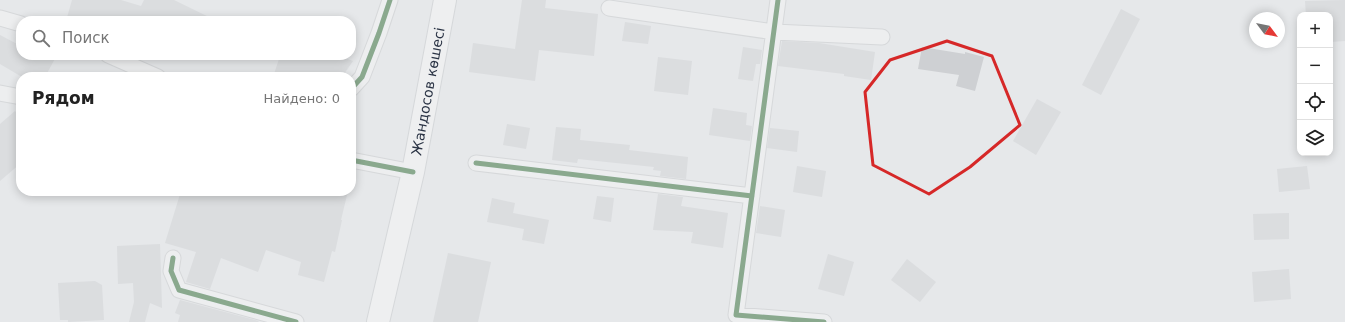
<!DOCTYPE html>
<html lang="ru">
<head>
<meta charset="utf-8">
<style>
  :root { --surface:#fff; --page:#f6f6f6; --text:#222; --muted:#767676; --line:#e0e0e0 }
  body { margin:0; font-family:"DejaVu Sans",sans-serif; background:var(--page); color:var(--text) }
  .controls { position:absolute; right:12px; top:12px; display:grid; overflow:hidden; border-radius:8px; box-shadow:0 2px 10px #0003 }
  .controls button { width:36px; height:36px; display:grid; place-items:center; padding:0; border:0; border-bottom:1px solid var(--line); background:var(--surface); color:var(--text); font:20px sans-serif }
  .compass { position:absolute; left:1249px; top:12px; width:36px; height:36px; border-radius:50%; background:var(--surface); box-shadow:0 2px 10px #0003; rotate:122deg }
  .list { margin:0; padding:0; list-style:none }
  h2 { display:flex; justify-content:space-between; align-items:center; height:52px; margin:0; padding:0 16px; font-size:17px }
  h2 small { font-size:13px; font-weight:400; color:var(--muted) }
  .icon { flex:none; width:22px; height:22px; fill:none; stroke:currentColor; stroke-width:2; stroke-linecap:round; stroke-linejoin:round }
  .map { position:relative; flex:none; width:1345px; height:322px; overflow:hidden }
  .search { position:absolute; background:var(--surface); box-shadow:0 2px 10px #0003; left:16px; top:16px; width:340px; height:44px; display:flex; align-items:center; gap:10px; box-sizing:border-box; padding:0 14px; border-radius:16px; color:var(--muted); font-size:15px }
  .panel { position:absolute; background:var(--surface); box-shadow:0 2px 10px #0003; left:16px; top:72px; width:340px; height:124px; border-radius:16px }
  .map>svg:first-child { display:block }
</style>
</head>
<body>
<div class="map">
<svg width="1345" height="322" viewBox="0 0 1345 322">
  <rect width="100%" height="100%" fill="#e6e8ea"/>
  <path fill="#ced0d3" d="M72 0H121L141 6 144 0H174L217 21H66Z
    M522 0H546L545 8 598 14 594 56 539 50 535 81 469 72 473 43 515 49Z
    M1345 0V41L1330 42V15H1306L1305 1Z
    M1121 9 1140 19 1101 95 1082 85Z
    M625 22 651 26 648 44 622 41Z
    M0 35 21 46V55H57L45 77H22L0 64Z
    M782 41 819 43 875 52 871 80 844 76V74L778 66Z
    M743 47 762 50 760 64H756L753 81 738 79Z
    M922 47 965 54V52L984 57 975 91 956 86 959 75 918 69Z
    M283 55H308L323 60 326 55H337L353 61 342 77H273L279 59 281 60Z
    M658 57 692 61 688 95 654 91Z
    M1037 99 1061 112 1036 155 1013 141Z
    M713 108 747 113 746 125 752 126 750 141 709 135Z
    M15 111 21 118V163L0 181V124Z
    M507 124 530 128 526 149 503 145Z
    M556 127 581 129 580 140 630 145 629 150 688 157 686 179 660 176 661 171 653 170 654 167 578 159 577 163 552 160Z
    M770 128 799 131 797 152 767 148Z
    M797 166 826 171 822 197 793 192Z
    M1307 166 1310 189 1279 192 1277 169Z
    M181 191H348L341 220H342L335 252 332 251 324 282 298 275 301 262 266 250 258 272 221 258 210 289 186 282 196 252 165 243Z
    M658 194 683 197 681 206 728 213 723 248 691 243 693 232 653 230Z
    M597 196 614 198 611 222 593 219Z
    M492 198 515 203 513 213 549 220 544 244 522 240 524 229 487 222Z
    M760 206 785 210 781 237 756 233Z
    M1289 213V239L1254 240 1253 214Z
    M160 244 162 308 150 303 145 322H129L134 302 133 283 118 284 117 246Z
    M448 253 491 262 478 322H433Z
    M828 254 854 262 844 296 818 289Z
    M907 259 936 282 920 302 891 280Z
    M1289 269 1291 299 1254 302 1252 272Z
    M95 281 102 285 104 320 68 322V320H60L58 283Z
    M180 300 259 321 258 322H178L180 315 175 313Z"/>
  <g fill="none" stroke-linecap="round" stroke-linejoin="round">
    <g stroke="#c4c6c8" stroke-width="17">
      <path id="street" d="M778 0 736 315 824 322
        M609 8 774 32 882 37
        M0 18 21 24
        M108 55 158 77
        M351 89 362 77 379 33 390 0
        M0 93 21 97
        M351 160 413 172
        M476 163 752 196
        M173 258 171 271 179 290 296 322"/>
    </g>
    <g stroke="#c2c5c8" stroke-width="24">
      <g id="primary">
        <path id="s1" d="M378 322 413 172 445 0"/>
      </g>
    </g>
    <use href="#street" stroke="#f5f6f7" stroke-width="15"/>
    <use href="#primary" stroke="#f8f8f8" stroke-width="22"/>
    <g stroke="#f4f6f9" stroke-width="8">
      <path id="cycleway" d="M778 0 736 315 824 322
        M351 89 362 77 379 33 390 0
        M351 160 413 172
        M476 163 752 196
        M173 258 171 271 179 290 296 322"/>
    </g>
    <use href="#cycleway" stroke="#1b5e20" stroke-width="5"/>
  </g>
  <path d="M0 0H1345V322H0ZM947 41 992 56 1020 125 970 167 929 194 873 165 865 92 890 60Z" fill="#e6e8ea" fill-opacity=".55" fill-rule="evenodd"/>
  <path fill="none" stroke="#d62828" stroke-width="3" stroke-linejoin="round" d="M947 41 992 56 1020 125 970 167 929 194 873 165 865 92 890 60Z"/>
  <g text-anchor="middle" stroke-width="3.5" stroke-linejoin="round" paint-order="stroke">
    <g font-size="14" fill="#2b3445" stroke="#f4f6f9">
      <text dy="5" stroke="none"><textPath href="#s1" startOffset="236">Жандосов көшесі</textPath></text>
    </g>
  </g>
</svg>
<div class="controls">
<button>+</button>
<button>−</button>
<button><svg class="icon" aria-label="locate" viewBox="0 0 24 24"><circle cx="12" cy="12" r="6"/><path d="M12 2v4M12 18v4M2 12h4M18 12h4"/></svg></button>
<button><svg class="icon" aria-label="layers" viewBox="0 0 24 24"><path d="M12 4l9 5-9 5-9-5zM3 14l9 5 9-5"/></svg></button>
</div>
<svg class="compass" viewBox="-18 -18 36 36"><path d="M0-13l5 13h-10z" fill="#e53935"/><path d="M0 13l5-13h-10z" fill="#767676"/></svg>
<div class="search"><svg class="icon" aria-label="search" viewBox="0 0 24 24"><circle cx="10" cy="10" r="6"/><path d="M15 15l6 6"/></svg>Поиск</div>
<section class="panel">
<h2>Рядом<small>Найдено: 0</small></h2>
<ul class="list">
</ul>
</section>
</div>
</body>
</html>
